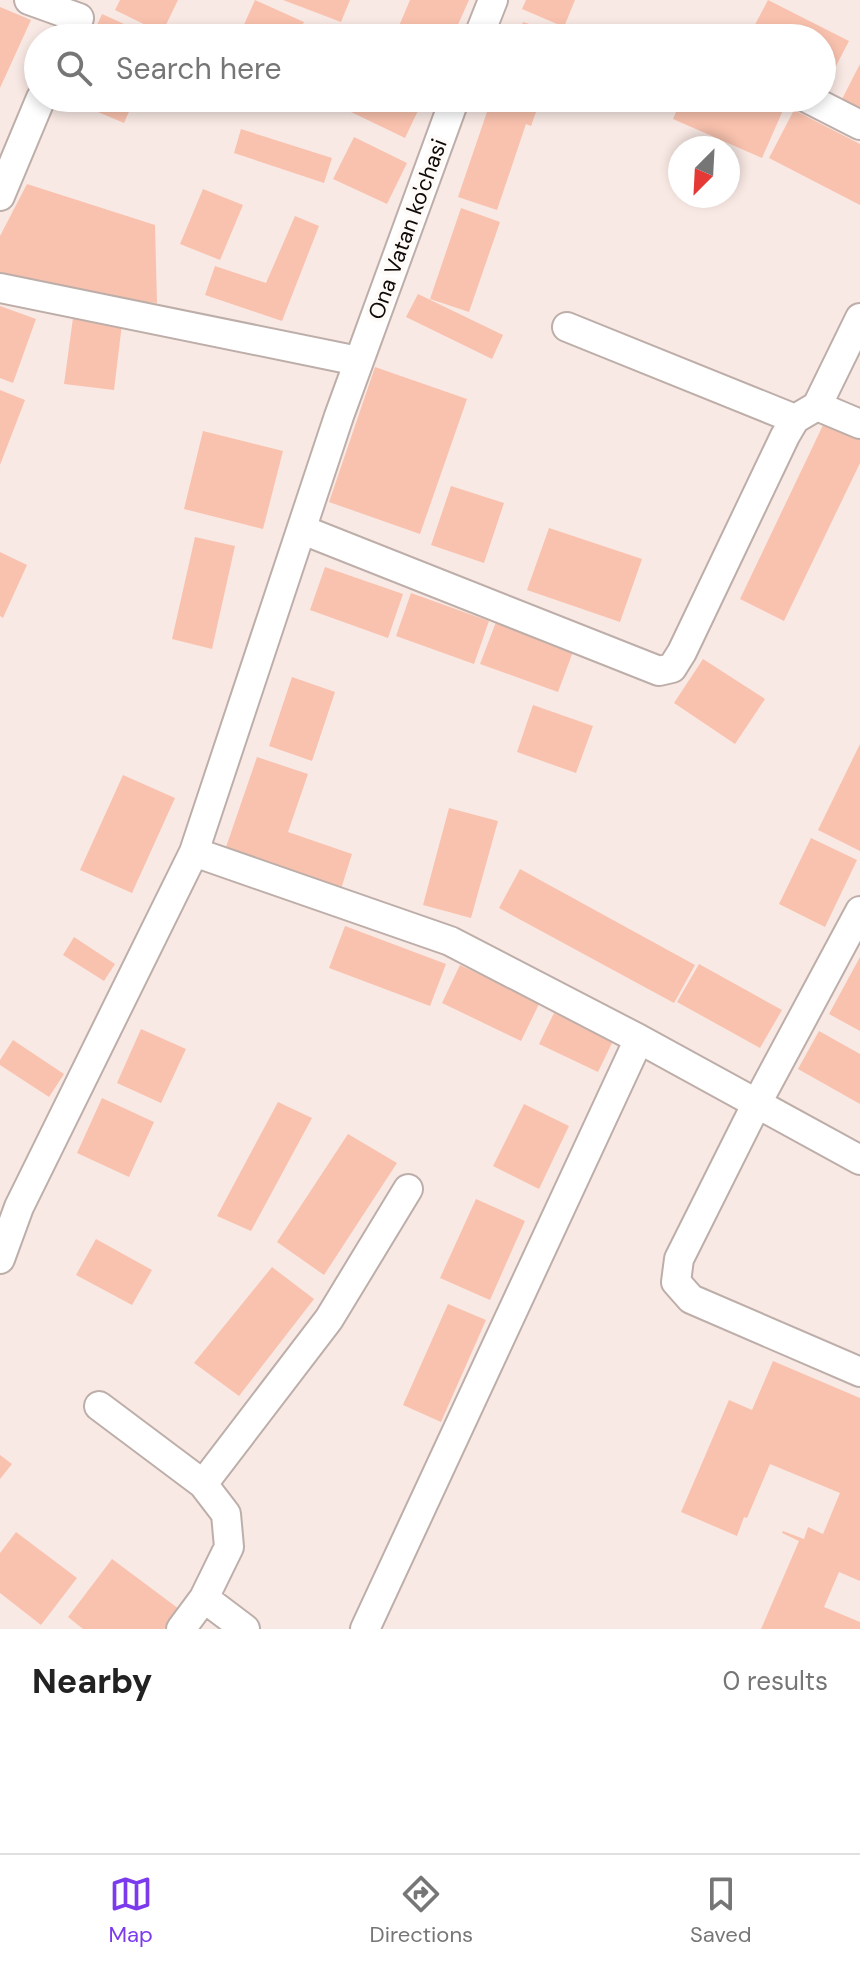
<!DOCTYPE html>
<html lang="en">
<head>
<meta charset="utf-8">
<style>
  :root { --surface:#fff; --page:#f6f6f6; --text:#222; --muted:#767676; --line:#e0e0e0; --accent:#7c3aed }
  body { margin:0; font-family:"DM Sans",sans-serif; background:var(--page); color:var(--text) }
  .compass { position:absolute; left:668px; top:136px; width:72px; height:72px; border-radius:50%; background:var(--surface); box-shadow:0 4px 12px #0003; rotate:204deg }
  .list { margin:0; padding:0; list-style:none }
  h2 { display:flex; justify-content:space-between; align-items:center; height:104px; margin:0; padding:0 32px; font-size:34px }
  h2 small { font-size:26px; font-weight:400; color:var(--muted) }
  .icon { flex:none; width:44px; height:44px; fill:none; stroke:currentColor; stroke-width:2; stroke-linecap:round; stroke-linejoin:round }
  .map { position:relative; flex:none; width:860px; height:1629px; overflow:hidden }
  .search { position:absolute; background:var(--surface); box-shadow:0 4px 12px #0003; left:24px; right:24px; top:24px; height:88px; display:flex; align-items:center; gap:20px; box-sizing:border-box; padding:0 28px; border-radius:44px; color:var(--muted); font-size:30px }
  .sheet { height:224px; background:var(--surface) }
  nav { display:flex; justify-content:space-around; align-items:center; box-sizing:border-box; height:112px; border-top:2px solid var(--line); background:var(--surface); font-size:22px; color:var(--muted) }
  nav a { display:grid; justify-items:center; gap:4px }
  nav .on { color:var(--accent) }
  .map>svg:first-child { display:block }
</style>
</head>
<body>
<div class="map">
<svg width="860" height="1629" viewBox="0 0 860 1629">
  <rect width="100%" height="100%" fill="#f9e9e4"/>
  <path fill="#f9c2ae" d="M120 0H178L162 33 115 10Z
    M255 0 304 22 296 38H238Z
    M283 0H350L341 22Z
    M410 0H469L452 38H408L396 33Z
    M526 0H575L564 27 522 9Z
    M768 0 849 41 822 93V38H748Z
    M0 7 31 20 0 88Z
    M102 14 155 38H91Z
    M523 22 563 35 562 38H518Z
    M333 24 361 38H326Z
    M860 64V113L840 103Z
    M65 98H135L124 123Z
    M322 98H424L405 138Z
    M497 98H541L531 126 526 124 497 210 458 197 489 106 494 108Z
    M682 98H760L784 108 762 158 673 119Z
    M794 110 860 144V205L769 158Z
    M241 129 332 158 324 183 234 153Z
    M354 137 407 163 387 204 333 179Z
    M27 184 155 225 157 303 52 292 0 272V236Z
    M203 189 243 205 220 260 180 244Z
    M461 208 500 222 469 312 430 299Z
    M295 216 319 226 282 321 205 295 215 266 266 283Z
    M418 294 503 335 492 359 406 317Z
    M0 306 36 319 13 383 0 378Z
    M73 318 122 324 114 390 64 384Z
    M375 367 467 399 420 534 329 502Z
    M0 390 25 400 0 465Z
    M825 421 860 438V463L784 621 740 599Z
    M203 431 283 451 263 529 184 509Z
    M451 486 504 503 484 563 431 545Z
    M549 528 642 559 620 622 527 590Z
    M195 537 235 546 212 649 172 639Z
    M0 552 27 565 3 618 0 616Z
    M325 567 403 594 388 638 310 610Z
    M411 593 489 621 474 664 396 636Z
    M496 622 574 649 558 692 480 664Z
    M703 659 765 699 735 744 674 703Z
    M292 677 335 692 312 761 269 746Z
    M533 705 593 726 576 773 517 752Z
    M860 744V851L818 830Z
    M257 757 308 774 288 832 352 854 341 889 225 850Z
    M123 775 175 798 132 893 80 870Z
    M449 808 498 821 471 918 423 905Z
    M811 838 857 860 825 927 779 904Z
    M520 869 695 965 674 1003 499 908Z
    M345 926 446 964 430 1006 329 968Z
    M74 937 115 964 104 981 63 955Z
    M860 957V1031L829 1014Z
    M699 964 782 1010 760 1048 677 1002Z
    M460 965 540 1002 521 1041 442 1003Z
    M554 1013 613 1041 598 1072 539 1044Z
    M141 1029 186 1049 161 1103 117 1083Z
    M819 1031 860 1054V1104L798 1069Z
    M13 1040 64 1074 49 1097 0 1065V1060Z
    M102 1098 154 1122 129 1177 77 1153Z
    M278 1102 312 1118 251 1231 217 1216Z
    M524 1104 569 1126 539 1189 493 1166Z
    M348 1134 397 1163 324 1275 277 1242Z
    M476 1199 525 1221 490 1300 440 1278Z
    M96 1239 152 1270 132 1305 76 1275Z
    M272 1267 314 1299 239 1396 194 1363Z
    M448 1304 486 1320 441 1422 403 1405Z
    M773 1361 860 1398V1581L839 1572 824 1607 860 1622V1629H761L799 1541 782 1533 783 1531 804 1539 808 1527 823 1534 840 1493 770 1464 747 1518 744 1517 737 1536 681 1512 729 1400 752 1410Z
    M0 1455 12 1464 0 1479Z
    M16 1532 77 1578 41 1625 0 1593V1553Z
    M112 1559 179 1609 164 1629H83L68 1617Z"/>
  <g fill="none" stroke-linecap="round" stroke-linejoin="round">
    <g stroke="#bdaea9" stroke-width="32">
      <path id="minor" d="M29 0 79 18
        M478 38 493 0
        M807 98 860 125
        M0 196 41 98
        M0 288 358 361
        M567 327 795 419
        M817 406 860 318
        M303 530 659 671 672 668 682 652 785 436 795 419 817 406 860 424
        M194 852 450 941 639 1039 860 1160
        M860 911 757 1103 679 1259 676 1282 691 1299 860 1372
        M0 1259 19 1207 194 852 339 416 455 98
        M99 1406 203 1484 226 1514 229 1547 204 1598
        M203 1484 329 1319 408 1189
        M181 1629 204 1598 245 1629
        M365 1629 639 1039"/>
    </g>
    <use href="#minor" stroke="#fff" stroke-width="28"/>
  </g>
  <g text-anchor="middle" stroke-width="8" stroke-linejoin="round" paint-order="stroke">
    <g font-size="22" fill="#0f0a08" stroke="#fdfaf8">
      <text transform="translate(407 229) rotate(-70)" y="8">Ona Vatan ko'chasi</text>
    </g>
  </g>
</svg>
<svg class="compass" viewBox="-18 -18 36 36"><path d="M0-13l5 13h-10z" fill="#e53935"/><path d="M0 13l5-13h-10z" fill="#767676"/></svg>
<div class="search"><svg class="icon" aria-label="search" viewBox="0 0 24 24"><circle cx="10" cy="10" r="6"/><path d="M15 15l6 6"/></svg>Search here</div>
</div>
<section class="sheet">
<h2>Nearby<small>0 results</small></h2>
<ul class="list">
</ul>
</section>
<nav>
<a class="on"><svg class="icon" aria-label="map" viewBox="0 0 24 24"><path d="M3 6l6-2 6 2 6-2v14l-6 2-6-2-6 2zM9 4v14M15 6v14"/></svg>Map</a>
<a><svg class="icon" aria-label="directions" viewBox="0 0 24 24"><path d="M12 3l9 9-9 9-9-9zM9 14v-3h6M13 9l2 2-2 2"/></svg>Directions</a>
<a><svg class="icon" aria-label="saved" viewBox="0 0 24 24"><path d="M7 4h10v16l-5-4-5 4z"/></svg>Saved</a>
</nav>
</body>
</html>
